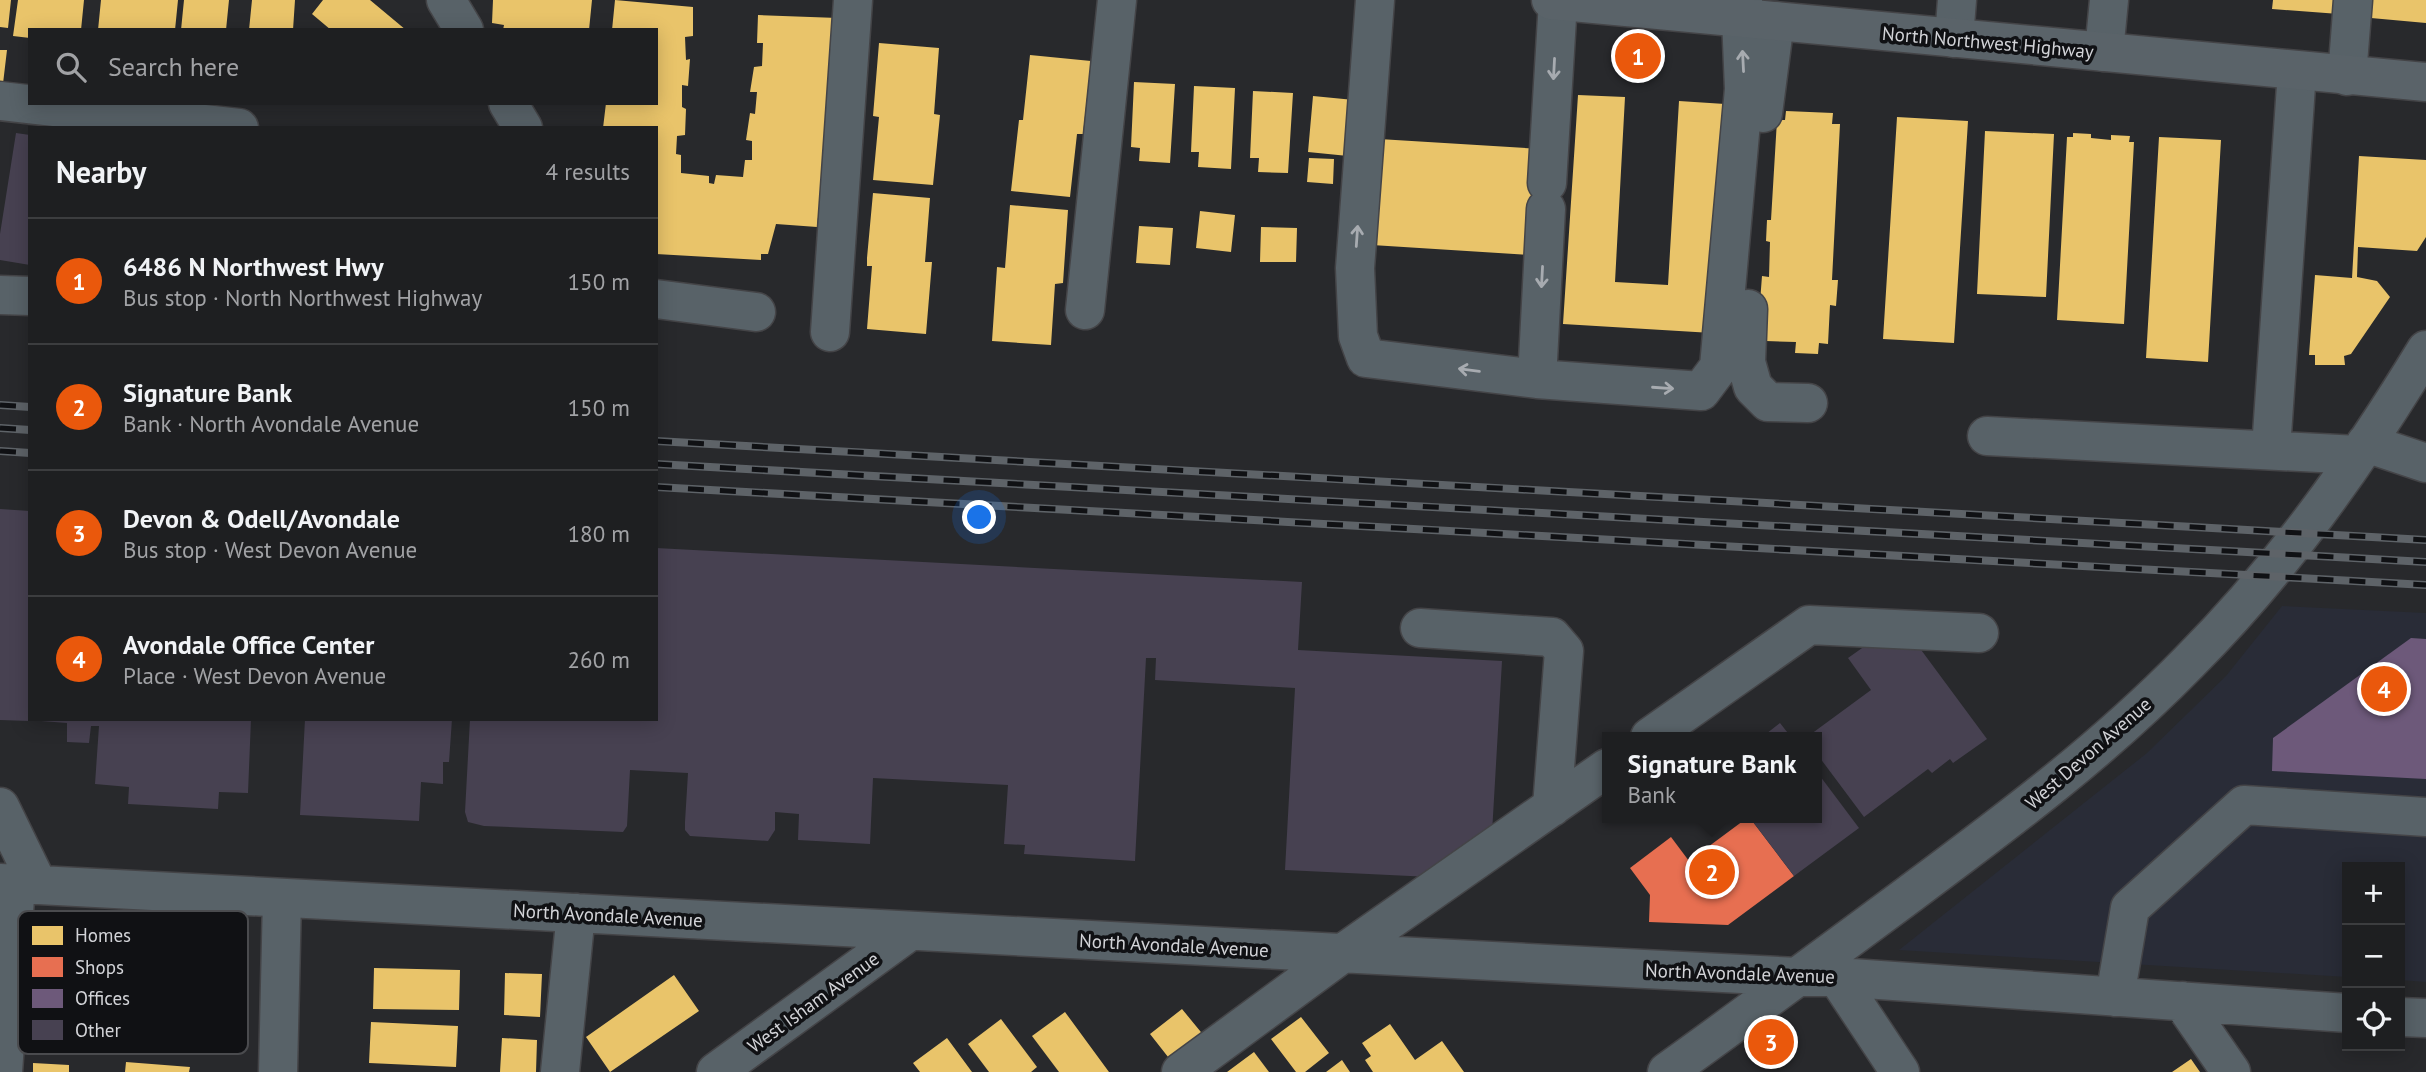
<!DOCTYPE html>
<html lang="en">
<head>
<meta charset="utf-8">
<style>
  :root { --surface:#1e1f21; --page:#26272a; --text:#f1f3f6; --muted:#a1a2a5; --line:#3c3d3f; --accent:#ea580c }
  body { margin:0; font-family:"PT Sans",sans-serif; background:var(--page); color:var(--text) }
  .controls { position:absolute; right:21px; bottom:21px; display:grid; overflow:hidden; border-radius:0px; box-shadow:0 4px 18px #0003 }
  .controls button { width:63px; height:63px; display:grid; place-items:center; padding:0; border:0; border-bottom:2px solid var(--line); background:var(--surface); color:var(--text); font:35px sans-serif }
  .you { position:absolute; left:980px; top:518px; width:24px; height:24px; margin:-18px; border:5px solid #fff; border-radius:50%; background:#1a73e8; box-shadow:0 0 0 10px #1a73e833 }
  .badge { display:grid; place-items:center; width:46px; height:46px; border-radius:50%; background:var(--accent); color:#fff; font-size:23px; font-weight:700 }
  .pin { position:absolute; translate:-50% -50%; border:4px solid #fff; box-shadow:0 2px 7px #0006 }
  .popup { position:absolute; left:1602px; top:732px; width:220px; height:91px; box-sizing:border-box; display:grid; place-content:center; border-radius:0px; background:var(--surface); filter:drop-shadow(0 2px 5px #0005); font-size:23px; white-space:nowrap; color:var(--muted) }
  .popup b { font-size:26px; color:var(--text) }
  .popup::after { content:''; position:absolute; left:50%; top:100%; margin-left:-14px; border:14px solid transparent; border-top-color:var(--surface) }
  .list { margin:0; padding:0; list-style:none }
  h2 { display:flex; justify-content:space-between; align-items:center; height:91px; margin:0; padding:0 28px; font-size:30px }
  h2 small { font-size:23px; font-weight:400; color:var(--muted) }
  .list li { display:grid; grid-template-columns:46px 1fr auto; gap:21px; align-items:center; box-sizing:border-box; height:126px; padding:0 28px; border-top:2px solid var(--line) }
  .list b { display:block; font-size:26px; white-space:nowrap }
  .list p { margin:0; font-size:23px; white-space:nowrap; color:var(--muted) }
  .list em { font-size:23px; font-style:normal; color:var(--muted) }
  .icon { flex:none; width:38px; height:38px; fill:none; stroke:currentColor; stroke-width:2; stroke-linecap:round; stroke-linejoin:round }
  .map { position:relative; flex:none; width:2426px; height:1072px; overflow:hidden }
  .search { position:absolute; background:var(--surface); box-shadow:0 4px 18px #0003; left:28px; top:28px; width:630px; height:77px; display:flex; align-items:center; gap:18px; box-sizing:border-box; padding:0 24px; border-radius:0px; color:var(--muted); font-size:26px }
  .panel { position:absolute; background:var(--surface); box-shadow:0 4px 18px #0003; left:28px; top:126px; width:630px; height:595px; border-radius:0px }
  .map>svg:first-child { display:block }
</style>
</head>
<body>
<div class="map">
<svg width="2426" height="1072" viewBox="0 0 2426 1072">
  <rect width="100%" height="100%" fill="#28292c"/>
  <path fill="#292c37" d="M2282 606 2426 613V982L2400 980V867H2347V977L1899 950 2147 753 2226 676Z"/>
  <path fill="#e9c46a" d="M0 0H11L8 28 0 27Z
    M18 0H84L81 30H30V38L13 36Z
    M101 0H178L175 30H98Z
    M184 0H229L226 30H181Z
    M252 0H295L293 30H249Z
    M323 0H370L406 30H331L312 14Z
    M493 0H592L589 30H503L504 25 492 23Z
    M615 0 693 7V36L685 37 686 60 690 59 688 86 682 85V107L686 109 685 135 677 136 676 154 681 155V173L709 176V183L714 184 716 175 743 177 745 160H752V141L746 140 750 113 755 114 757 92H750L754 67 762 66 763 43H757L758 15 838 18 817 227 776 224 768 254H761V260L656 254V128H603L606 103H656V30H612Z
    M2273 0H2341L2339 14 2272 9Z
    M2373 0H2426V23L2371 18Z
    M879 43 939 48 934 114 940 115 933 185 873 180 879 117 873 116Z
    M0 50H7L2 92H0Z
    M1030 55 1091 61 1083 134H1077L1070 197 1011 191 1019 120H1023Z
    M1134 82 1175 84 1170 163 1139 161 1140 148 1131 147Z
    M1194 86 1235 88 1231 169 1198 167 1199 152H1191Z
    M1253 91 1293 93 1288 173 1258 172 1259 158H1250Z
    M1578 95 1625 97 1615 282 1668 285 1679 101 1725 104 1712 333 1563 324Z
    M1313 96 1354 100 1348 156 1308 152Z
    M1786 111 1833 113 1832 124H1840L1832 280H1838L1836 306 1830 305 1828 344 1819 343 1818 354 1795 353 1796 342 1766 341 1767 302H1760L1762 276 1769 277 1770 242 1766 241 1767 220H1771L1777 120H1785Z
    M1897 117 1968 121 1954 343 1883 339Z
    M1985 131 2054 134 2046 297 1977 294Z
    M2073 133 2091 134V138L2111 140V135L2130 136 2129 142H2134L2124 324 2057 320 2067 137H2073Z
    M2159 137 2221 140 2208 362 2146 358Z
    M1379 139 1541 149 1531 255 1372 245Z
    M2359 156 2426 160V237L2417 251 2358 247 2357 277 2377 281 2390 297 2351 354 2344 356 2345 365H2315V355H2309L2315 275 2352 278Z
    M1309 158 1334 159 1333 184 1307 182Z
    M873 193 930 198 925 262H932L926 334 867 329 872 266H867V258Z
    M1010 205 1068 210 1063 283 1055 284 1051 345 992 341 997 267 1005 268Z
    M1200 211 1235 215 1231 252 1196 248Z
    M1139 226 1173 228 1170 265 1136 263Z
    M1261 227 1297 228 1296 262H1260Z
    M123 954 194 958 191 1001 120 996Z
    M34 957 58 959 56 992 32 990Z
    M374 968 460 970 459 1010 373 1009Z
    M505 973 542 974 540 1017 504 1015Z
    M674 975 699 1011 610 1072 586 1037Z
    M119 1006 192 1009 189 1052 130 1049V1027L118 1026Z
    M33 1008 69 1011 66 1047 30 1044Z
    M1182 1009 1205 1037 1172 1062 1150 1034Z
    M1065 1012 1109 1072H1059L1032 1036Z
    M1301 1017 1329 1053 1305 1072H1296L1271 1039Z
    M1001 1019 1037 1067 1031 1072H989L968 1044Z
    M371 1022 458 1026 456 1067 369 1063Z
    M1390 1024 1415 1060 1442 1041 1464 1072H1373L1365 1060 1371 1056 1362 1043Z
    M502 1038 537 1040 536 1072H500Z
    M947 1038 972 1072H920L913 1063Z
    M1254 1052 1269 1072H1227Z
    M2191 1059 2200 1072H2172Z
    M1342 1060 1350 1072H1326Z
    M126 1062 190 1067 189 1072H125Z
    M33 1063 69 1065V1072H33Z"/>
  <path fill="#e76f51" d="M1747 818H1750L1794 876 1728 925 1649 922 1650 895 1630 868 1671 837 1689 861Z"/>
  <path fill="#6d597a" d="M2411 638 2426 639V779L2272 771 2273 738Z"/>
  <path fill="#474151" d="M16 133 30 135V265L0 260V234Z
    M0 509 30 511V721L0 720Z
    M656 548 1302 582 1298 650 1502 661 1492 833 1431 877 1285 870 1295 688 1155 680 1156 658H1146L1135 861 1024 854 1025 845 1004 844 1008 785 873 778 870 844 798 840 799 814 775 812V830L768 841 690 836 685 830V822L688 773 630 770 627 826 623 832 484 826 468 822 465 812 470 719H656Z
    M1872 641 1916 643 1987 739 1953 763 1950 759 1932 773 1928 769 1864 817 1817 754V737H1807L1871 690 1848 658Z
    M41 719H251L248 793 219 792 218 809 128 804 129 787 95 784 99 726H91L89 743 67 742V723L41 721Z
    M305 719H452L449 762H443V784L421 782 419 821 300 815Z
    M1780 723 1791 737H1762Z
    M1817 772 1859 828 1794 876 1750 818H1817Z"/>
  <g fill="none" stroke-linecap="round" stroke-linejoin="round">
    <g stroke="#444447" stroke-width="41">
      <path id="minor" d="M446 0 464 30
        M1375 0 1355 268 1358 336 1366 358 1537 379
        M1954 38 1957 0
        M2104 52 2109 0
        M2347 76 2353 0
        M0 101 239 128
        M508 103 523 128
        M1763 113 1775 21
        M1547 183 1558 1
        M1546 209 1537 379 1701 391 1719 367 1744 89 1741 18 1743 0
        M0 295 30 296
        M656 299 756 312
        M1748 309 1746 362 1753 387 1768 402 1808 403
        M1085 310 1117 0
        M830 332 853 0
        M1987 436 2358 455
        M2366 443 2426 463
        M2271 449 2297 71
        M1420 628 1552 637 1564 651 1552 807
        M1650 737 1809 625 1979 633
        M0 807 38 885
        M0 883 1798 977H1837L2347 1013
        M1837 977 1900 1072
        M2115 997 2130 908 2244 805 2426 817
        M2182 1001 2231 1072
        M2400 1017 2426 1018
        M3 1072 16 883
        M278 1072 282 898
        M560 1072 576 913
        M716 1072 910 931
        M1181 1072 1343 953 1607 768
        M1667 1072C1749 1013 1830 953 1911 893 2009 820 2103 750 2189 662 2282 569 2358 462 2426 350"/>
    </g>
    <g stroke="#444447" stroke-width="41">
      <path id="major" d="M1551 0 2426 82"/>
    </g>
    <use href="#minor" stroke="#586268" stroke-width="38"/>
    <use href="#major" stroke="#5a6369" stroke-width="38"/>
    <g stroke="#5e6368" stroke-width="8">
      <path id="rail" d="M0 405 30 407
        M0 428 30 430
        M656 441 2426 540
        M0 451 30 453
        M656 464 2426 562
        M656 487 2426 585"/>
    </g>
    <use href="#rail" stroke="#101114" stroke-width="5" stroke-dasharray="16" stroke-linecap="butt"/>
  </g>
  <defs><path id="oneway-shaft" d="M-6 0H5M1.5-3L5.5 0L1.5 3" fill="none" stroke-width="1.6" stroke-linecap="round" stroke-linejoin="round" transform="scale(1.75)"/></defs>
  <g stroke="#a7abb0">
    <use href="#oneway-shaft" transform="translate(1743 61) rotate(-93)"/>
    <use href="#oneway-shaft" transform="translate(1554 69) rotate(93)"/>
    <use href="#oneway-shaft" transform="translate(1357 236) rotate(-86)"/>
    <use href="#oneway-shaft" transform="translate(1542 277) rotate(93)"/>
    <use href="#oneway-shaft" transform="translate(1469 370) rotate(-173)"/>
    <use href="#oneway-shaft" transform="translate(1663 388) rotate(4)"/>
  </g>
  <g text-anchor="middle" stroke-width="7" stroke-linejoin="round" paint-order="stroke">
    <g font-size="19" fill="#d2d3d7" stroke="#101114">
      <text transform="translate(1988 42) rotate(5)" y="7">North Northwest Highway</text>
      <text transform="translate(2088 753) rotate(-41)" y="7">West Devon Avenue</text>
      <text transform="translate(608 915) rotate(3)" y="7">North Avondale Avenue</text>
      <text transform="translate(1174 945) rotate(3)" y="7">North Avondale Avenue</text>
      <text transform="translate(1740 973) rotate(2)" y="7">North Avondale Avenue</text>
      <text transform="translate(813 1002) rotate(-36)" y="7">West Isham Avenue</text>
    </g>
  </g>
  <rect x="18" y="911" width="230" height="143" rx="10" fill="#101114" stroke="#4a4b4e" stroke-width="2"/>
  <rect x="32" y="926" width="31" height="19" fill="#e9c46a"/>
  <rect x="32" y="957" width="31" height="20" fill="#e76f51"/>
  <rect x="32" y="989" width="31" height="19" fill="#6d597a"/>
  <rect x="32" y="1020" width="31" height="20" fill="#474151"/>
  <g font-size="19" fill="#d2d3d7">
    <text x="75" y="942">Homes</text>
    <text x="75" y="974">Shops</text>
    <text x="75" y="1005">Offices</text>
    <text x="75" y="1037">Other</text>
  </g>
</svg>
<div class="controls">
<button>+</button>
<button>−</button>
<button><svg class="icon" aria-label="locate" viewBox="0 0 24 24"><circle cx="12" cy="12" r="6"/><path d="M12 2v4M12 18v4M2 12h4M18 12h4"/></svg></button>
</div>
<div class="you"></div>
<div class="pin badge" style="left:1638px;top:56px">1</div>
<div class="pin badge" style="left:1712px;top:872px">2</div>
<div class="popup"><b>Signature Bank</b>Bank</div>
<div class="pin badge" style="left:1771px;top:1042px">3</div>
<div class="pin badge" style="left:2384px;top:689px">4</div>
<div class="search"><svg class="icon" aria-label="search" viewBox="0 0 24 24"><circle cx="10" cy="10" r="6"/><path d="M15 15l6 6"/></svg>Search here</div>
<section class="panel">
<h2>Nearby<small>4 results</small></h2>
<ul class="list">
<li><span class="badge">1</span><div><b>6486 N Northwest Hwy</b><p>Bus stop · North Northwest Highway</p></div><em>150 m</em></li>
<li><span class="badge">2</span><div><b>Signature Bank</b><p>Bank · North Avondale Avenue</p></div><em>150 m</em></li>
<li><span class="badge">3</span><div><b>Devon &amp; Odell/Avondale</b><p>Bus stop · West Devon Avenue</p></div><em>180 m</em></li>
<li><span class="badge">4</span><div><b>Avondale Office Center</b><p>Place · West Devon Avenue</p></div><em>260 m</em></li>
</ul>
</section>
</div>
</body>
</html>
